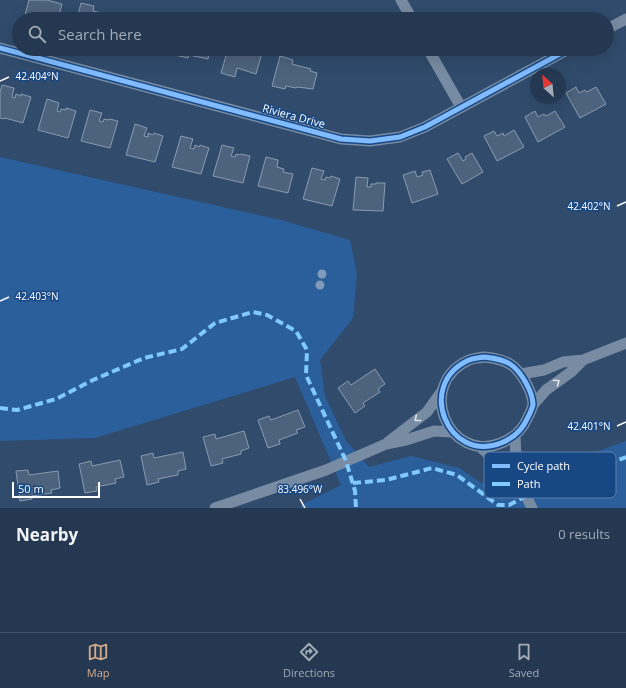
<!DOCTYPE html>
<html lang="en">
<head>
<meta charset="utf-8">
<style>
  :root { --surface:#243851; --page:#30435b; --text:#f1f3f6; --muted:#a3acb7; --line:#415268; --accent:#d6ab8b }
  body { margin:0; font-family:"Open Sans",sans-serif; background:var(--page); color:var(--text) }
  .compass { position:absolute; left:530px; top:68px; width:36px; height:36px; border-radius:50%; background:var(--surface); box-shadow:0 4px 16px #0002; rotate:333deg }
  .scale { position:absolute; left:12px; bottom:10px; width:88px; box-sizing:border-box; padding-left:4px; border:2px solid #fff; border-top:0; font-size:11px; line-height:14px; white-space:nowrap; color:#fff; -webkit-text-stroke:3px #184884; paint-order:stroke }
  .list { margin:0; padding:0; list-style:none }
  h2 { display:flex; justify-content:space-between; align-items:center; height:52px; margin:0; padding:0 16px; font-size:17px }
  h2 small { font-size:13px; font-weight:400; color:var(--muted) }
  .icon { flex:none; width:22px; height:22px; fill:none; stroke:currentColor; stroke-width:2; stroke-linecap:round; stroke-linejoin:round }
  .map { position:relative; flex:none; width:626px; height:508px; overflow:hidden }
  .search { position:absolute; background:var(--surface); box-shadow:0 4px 16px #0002; left:12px; right:12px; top:12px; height:44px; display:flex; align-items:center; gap:10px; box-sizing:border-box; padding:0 14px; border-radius:22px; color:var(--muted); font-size:15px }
  .sheet { height:124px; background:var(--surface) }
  nav { display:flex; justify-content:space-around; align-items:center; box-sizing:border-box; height:56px; border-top:1px solid var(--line); background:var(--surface); font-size:11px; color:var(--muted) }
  nav a { display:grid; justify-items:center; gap:2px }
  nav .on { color:var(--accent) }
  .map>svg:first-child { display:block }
</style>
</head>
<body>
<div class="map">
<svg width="626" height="508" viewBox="0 0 626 508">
  <rect width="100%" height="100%" fill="#304b6c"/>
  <path fill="#2b5f9c" d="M0 157 281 220 350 240 357 274 353 318 320 360 325 396 346 441 369 467 411 456 459 468 492 490 626 441V508H301V505L341 485 295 377 95 438 0 441Z"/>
  <path fill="#4d627c" stroke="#8a9bb0" d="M29 0H47L62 4 58 19H24Z
    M81 3 94 6 93 11 112 15 111 19H77Z
    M155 15 165 18V19H154Z
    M136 16 142 18 143 16 154 19H135Z
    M176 49H210L208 59 189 55 188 58 175 55Z
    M228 49H245L262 53 256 74 237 68 235 77 221 73Z
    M280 56 293 60 292 64 311 69 310 71 317 73 313 89 297 87 296 88 286 86 285 89 272 86Z
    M2 85 14 88 12 97 15 98 16 94 21 96V94L31 97 23 123 5 118 4 119 0 118V93Z
    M576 87 579 93 585 90 587 92 596 87 606 104 580 118 566 93Z
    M47 99 59 103 57 111 60 112 61 109 66 110V108L76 111 68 138 38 130Z
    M90 110 102 113 99 121 103 122 104 119 108 120 109 119 118 121 110 148 81 141Z
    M535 111 538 117 544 114 546 116 555 111 565 127 538 142 525 117Z
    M135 124 147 128 144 136 148 137V133L153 135 154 133 163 136 155 162 126 155Z
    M514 130 524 147 497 161 484 136 494 131 497 136 503 133 504 136Z
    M181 136 193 139 190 148 194 149 195 145 199 147 200 145 209 148 201 174 172 167Z
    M222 145 234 148 231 156 235 157 236 154 240 155 241 154 250 156 243 183 213 176Z
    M458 153 463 161 466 159 465 157 472 153 483 172 462 184 447 159Z
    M266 157 278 160 277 167 284 169 283 172 293 174 288 193 258 186Z
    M312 168 324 171 321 179 325 180 326 177 330 178 331 176 340 179 332 206 303 199Z
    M430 170 438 194 412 203 403 175 415 171 417 177 423 175 422 172Z
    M356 177 368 178 367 187H371V184H376V183H385L383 211 353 210Z
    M375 369 385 384 378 389 380 392 363 403 365 406 355 413 338 388 348 381 351 385Z
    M298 410 305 427 296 430 298 433 279 440 280 444 268 448 258 420 269 416 271 420Z
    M244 431 249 448 241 451V454L222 459 223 463 211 466 203 437 215 434 216 439Z
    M183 452 186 469 178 471V475L158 479 159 482 147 485 141 456 153 453 154 458Z
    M120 460 124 477 115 479 116 483 96 487 97 491 85 493 79 464 91 461 92 466Z
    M28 470 29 475 58 471 60 488 51 490 52 493 32 496V499L20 501 16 471Z"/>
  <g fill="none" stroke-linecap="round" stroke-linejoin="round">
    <path stroke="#778ba2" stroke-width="11" d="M401 0 412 19
      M607 29 626 19
      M0 48 341 139 370 141 400 137 425 127 569 49
      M428 49 461 107
      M484 357C493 358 502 359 510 364 521 371 533 392 533 405 532 408 530 414 528 417 523 429 514 438 501 443 448 464 415 384 469 360 474 358 479 358 484 357Z
      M521 374 544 370 563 362 583 360 626 343
      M533 405 546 390 571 372 583 360
      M515 435 516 460 524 479V491
      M388 442 427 412 442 391
      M479 446 496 461 512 482 524 491 532 508
      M215 508 326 470 386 444 406 440 434 431 452 432"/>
    <path stroke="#80caff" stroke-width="4" stroke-dasharray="8 4" stroke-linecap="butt" d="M0 408 17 410 56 399 93 380 144 358 182 349 215 323 253 312 267 315 296 331 307 350 306 375 346 461 355 491 356 508
      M353 483 386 480 432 468 457 475 498 505H509L526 496 626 457"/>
    <g stroke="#184884" stroke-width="8">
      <path id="cycleway" d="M0 48 341 139 370 141 400 137 425 127 569 49
        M484 357C493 358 502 359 510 364 521 371 533 392 533 405 532 408 530 414 528 417 523 429 514 438 501 443 448 464 415 384 469 360 474 358 479 358 484 357Z"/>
    </g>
    <use href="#cycleway" stroke="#80bcff" stroke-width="5"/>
  </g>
  <g fill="#809bba">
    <circle cx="322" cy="274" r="4.5"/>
    <circle cx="320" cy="285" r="4.5"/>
  </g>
  <defs><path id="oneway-chevron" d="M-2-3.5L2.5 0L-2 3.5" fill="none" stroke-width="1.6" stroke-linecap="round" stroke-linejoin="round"/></defs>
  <g stroke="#dde2e8">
    <use href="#oneway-chevron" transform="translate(557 382) rotate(-36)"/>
    <use href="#oneway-chevron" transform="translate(417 419) rotate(141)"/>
  </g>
  <path fill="none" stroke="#fff" stroke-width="1.5" d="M0 81 9 77M617 206 626 202M0 301 9 297M617 426 626 422M300 499 305 508"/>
  <g text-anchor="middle" stroke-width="3" stroke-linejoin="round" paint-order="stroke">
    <g font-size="11" fill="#fff" stroke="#184884">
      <text transform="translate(294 116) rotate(15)" y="4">Riviera Drive</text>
    </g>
  </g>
  <rect x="484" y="452" width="132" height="46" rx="6" fill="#184884" stroke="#5d7fa9" stroke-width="1"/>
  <rect x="492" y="464" width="18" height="4" fill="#80bcff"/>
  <rect x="492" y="482" width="18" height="4" fill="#80caff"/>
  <g font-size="11" fill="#fff">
    <text x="517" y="470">Cycle path</text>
    <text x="517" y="488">Path</text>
  </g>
  <g font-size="10" text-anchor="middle" fill="#fff" stroke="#184884" stroke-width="3" stroke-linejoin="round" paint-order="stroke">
    <text x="37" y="80">42.404°N</text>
    <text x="589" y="210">42.402°N</text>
    <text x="37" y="300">42.403°N</text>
    <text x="589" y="430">42.401°N</text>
    <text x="300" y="493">83.496°W</text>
  </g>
</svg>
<svg class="compass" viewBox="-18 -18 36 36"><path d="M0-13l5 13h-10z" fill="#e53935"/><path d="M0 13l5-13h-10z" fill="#a3acb7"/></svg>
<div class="scale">50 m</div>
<div class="search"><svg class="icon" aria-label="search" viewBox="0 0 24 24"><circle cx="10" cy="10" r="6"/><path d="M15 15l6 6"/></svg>Search here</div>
</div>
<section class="sheet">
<h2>Nearby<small>0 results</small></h2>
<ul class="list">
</ul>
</section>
<nav>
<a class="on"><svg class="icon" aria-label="map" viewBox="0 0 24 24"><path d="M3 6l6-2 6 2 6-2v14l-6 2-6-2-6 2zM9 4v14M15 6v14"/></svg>Map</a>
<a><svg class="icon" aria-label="directions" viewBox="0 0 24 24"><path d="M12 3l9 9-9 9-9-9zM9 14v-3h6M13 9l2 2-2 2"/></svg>Directions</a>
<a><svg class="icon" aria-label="saved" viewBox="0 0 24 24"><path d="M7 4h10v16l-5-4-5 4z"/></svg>Saved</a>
</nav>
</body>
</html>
